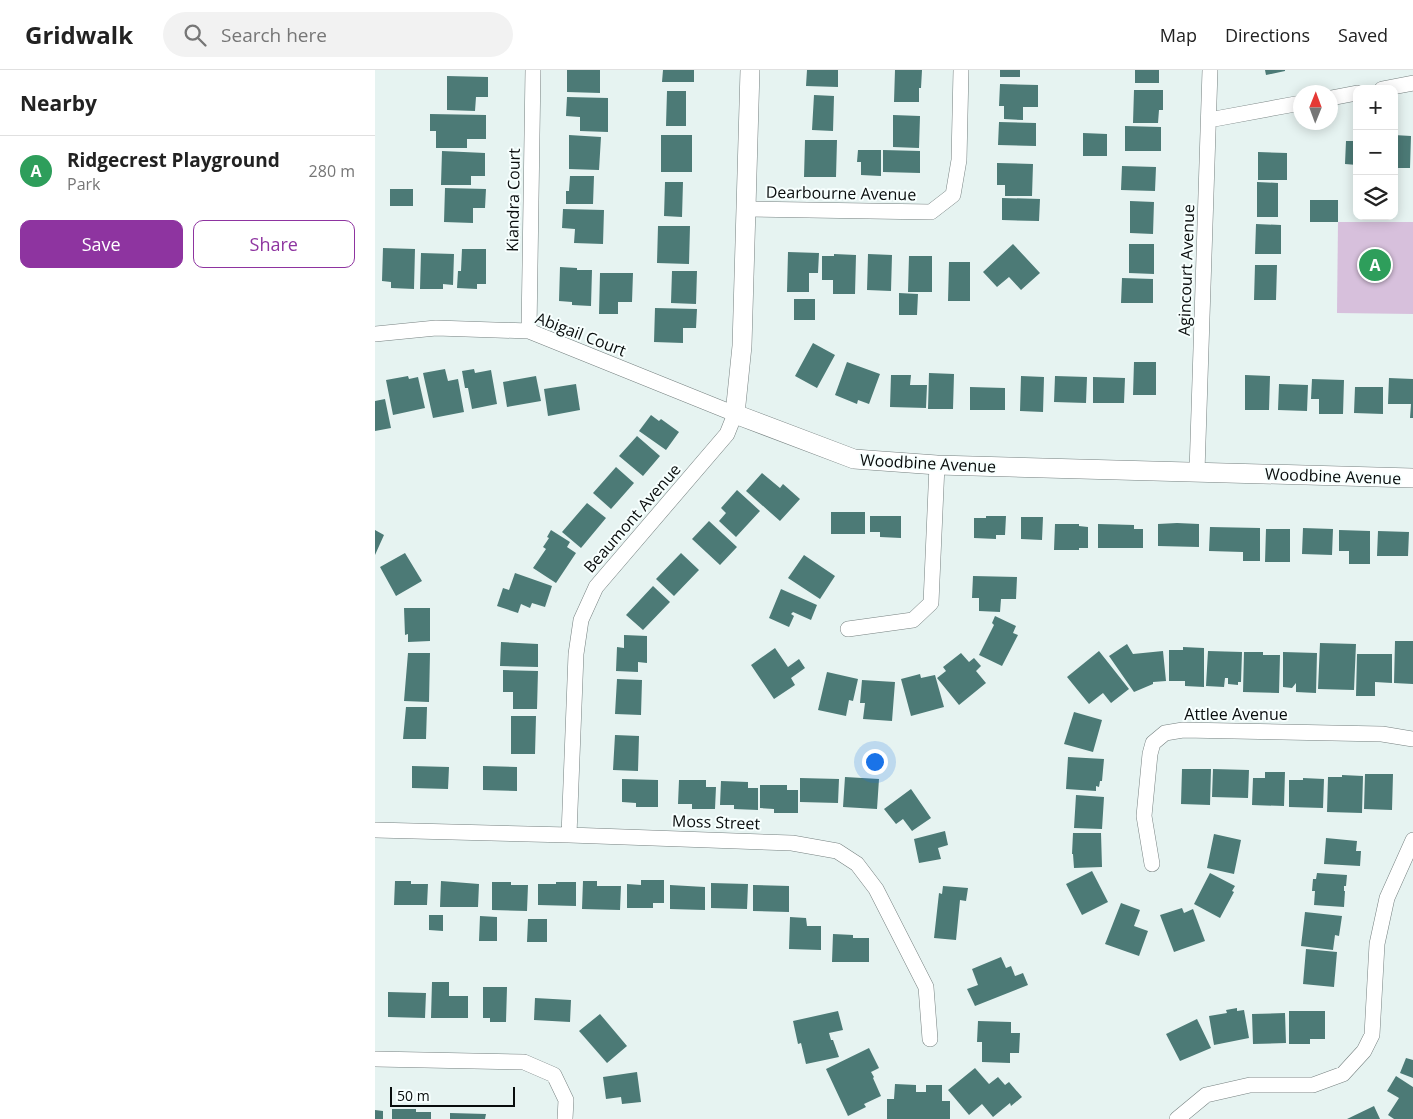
<!DOCTYPE html>
<html lang="en">
<head>
<meta charset="utf-8">
<style>
  :root { --surface:#fff; --page:#f2f2f2; --text:#222; --muted:#767676; --line:#e0e0e0; --accent:#8e34a0 }
  body { margin:0; font-family:"Open Sans",sans-serif; background:var(--page); color:var(--text) }
  .controls { position:absolute; right:15px; top:15px; display:grid; overflow:hidden; border-radius:10px; box-shadow:0 2px 12px #0003 }
  .controls button { width:45px; height:45px; display:grid; place-items:center; padding:0; border:0; border-bottom:1px solid var(--line); background:var(--surface); color:var(--text); font:25px sans-serif }
  .compass { position:absolute; left:918px; top:15px; width:45px; height:45px; border-radius:50%; background:var(--surface); box-shadow:0 2px 12px #0003; rotate:1deg }
  .scale { position:absolute; left:15px; bottom:12px; width:125px; box-sizing:border-box; padding-left:5px; border:2px solid #080c0c; border-top:0; font-size:14px; line-height:18px; white-space:nowrap; color:#080c0c; -webkit-text-stroke:4px #f7fffe; paint-order:stroke }
  .you { position:absolute; left:499px; top:691px; width:18px; height:18px; margin:-12px; border:4px solid #fff; border-radius:50%; background:#1a73e8; box-shadow:0 0 0 8px #1a73e833 }
  .badge { display:grid; place-items:center; width:32px; height:32px; border-radius:50%; background:var(--accent); color:#fff; font-size:16px; font-weight:700 }
  .pin { position:absolute; translate:-50% -50%; border:2px solid #fff; box-shadow:0 1px 5px #0006 }
  .list { margin:0; padding:0; list-style:none }
  h2 { display:flex; justify-content:space-between; align-items:center; height:65px; margin:0; padding:0 20px; font-size:21px }
  h2 small { font-size:16px; font-weight:400; color:var(--muted) }
  .list li { display:grid; grid-template-columns:32px 1fr auto; gap:15px; align-items:center; box-sizing:border-box; height:70px; padding:0 20px; border-top:1px solid var(--line) }
  .list b { display:block; font-size:19px; white-space:nowrap }
  .list p { margin:0; font-size:16px; white-space:nowrap; color:var(--muted) }
  .list em { font-size:16px; font-style:normal; color:var(--muted) }
  .actions { display:flex; gap:10px; padding:15px 20px }
  .actions a { flex:1; padding:11px 0; border:1px solid var(--accent); border-radius:10px; text-align:center; font-size:18px; color:var(--accent) }
  .actions .main { background:var(--accent); color:#fff }
  .icon { flex:none; width:28px; height:28px; fill:none; stroke:currentColor; stroke-width:2; stroke-linecap:round; stroke-linejoin:round }
  .map { position:relative; flex:none; width:1038px; height:1049px; overflow:hidden }
  header { display:flex; align-items:center; gap:30px; box-sizing:border-box; height:70px; padding:0 25px; background:var(--surface); border-bottom:1px solid var(--line) }
  header strong { font-size:24px }
  nav { display:flex; gap:28px; margin-inline-start:auto; font-size:18px }
  .search { width:350px; height:45px; background:var(--page); display:flex; align-items:center; gap:12px; box-sizing:border-box; padding:0 18px; border-radius:28px; color:var(--muted); font-size:19px }
  main { display:flex }
  aside { flex:1; background:var(--surface) }
  .map>svg:first-child { display:block }
</style>
</head>
<body>
<header>
<strong>Gridwalk</strong>
<div class="search"><svg class="icon" aria-label="search" viewBox="0 0 24 24"><circle cx="10" cy="10" r="6"/><path d="M15 15l6 6"/></svg>Search here</div>
<nav><a>Map</a><a>Directions</a><a>Saved</a></nav>
</header>
<main>
<aside>
<h2>Nearby<small></small></h2>
<ul class="list">
<li><span class="badge" style="background:#2e9e5b">A</span><div><b>Ridgecrest Playground</b><p>Park</p></div><em>280 m</em></li>
</ul>
<div class="actions"><a class="main">Save</a><a>Share</a></div>
</aside>
<div class="map">
<svg width="1038" height="1049" viewBox="0 0 1038 1049">
  <rect width="100%" height="100%" fill="#e6f3f1"/>
  <path fill="#d7c0dc" d="M963 152H1038V244L962 243Z"/>
  <path fill="#4c7a76" d="M192 0H225V23L192 22Z
    M288 0H319V12H287Z
    M432 0H463V17L431 16Z
    M520 0H547L546 18H544V32H519Z
    M625 0H645V7H625Z
    M760 0H784V13H760Z
    M890 0H910V1L891 5Z
    M72 6 113 7V27H101L100 41 72 40Z
    M625 14 663 15V37H648V50L629 49V36H624Z
    M759 20H788V40H784L783 53H758Z
    M292 21H311V56H291Z
    M439 25 459 26 458 61 437 60Z
    M192 27 233 28V62L205 61V47L191 46Z
    M55 44 111 45V69H92V78H61V61H55Z
    M518 45 545 46 544 78 518 77Z
    M624 52 661 53V76L623 75Z
    M750 56 786 57V81H750Z
    M708 63 732 64V86H708Z
    M194 65 226 67 224 100 194 99Z
    M286 65H317V102H286Z
    M1019 65 1036 66 1035 98H1019Z
    M430 70H462L461 107H429Z
    M971 71H982V95L970 94Z
    M483 80H506V106L486 105V92H482Z
    M508 80 545 81V103L508 102Z
    M67 81 110 83V106H96V115H66Z
    M883 82 912 83V110H883Z
    M622 93 658 94 657 126H630V115H622Z
    M747 96 781 97 780 121 746 120Z
    M195 106H219L218 134H191V121H194Z
    M290 112H308L307 147 289 146Z
    M882 112 903 113V147H882Z
    M70 118 111 119 110 138H98V153L69 152Z
    M15 119H38V136H15Z
    M627 128 665 129 664 151 627 150Z
    M935 130H963V152H935Z
    M755 131 779 132 778 164 755 163Z
    M188 139 229 140 228 174 199 173 200 159 187 158Z
    M881 154 906 155V184H880Z
    M283 156H315L314 194 282 193Z
    M638 174 665 203 646 220 634 207 622 217 608 202Z
    M754 174H779V204L754 203Z
    M8 178 40 179 39 219 16 218V212L7 211Z
    M87 179H111V214H102V219L82 218 83 201H86Z
    M413 182 444 183 443 203H434V222H412Z
    M46 183 79 184 78 215 68 214V219H45Z
    M459 184 481 185 480 224H458V210H447V186H459Z
    M493 184 517 185 516 221 492 220Z
    M534 186H557V222H533Z
    M574 192H595V231H573Z
    M880 195H902L901 230H879Z
    M185 197 202 198V200H217L216 236 197 235V232L184 231Z
    M297 201H322L321 234 296 233Z
    M225 203H258L257 232H243V244H224Z
    M747 208 778 209V233H746Z
    M524 223 543 224 542 245H524Z
    M419 229H440V250H419Z
    M280 238 322 239 321 258H308V273L279 272Z
    M438 273 460 285 442 318 420 306Z
    M472 292 505 304 494 334 483 330 482 334 460 325Z
    M759 292H781V325H758Z
    M70 299 73 311 83 309 89 342 58 348 48 303Z
    M99 299 100 303 116 300 122 334 97 339 93 318H90L87 301Z
    M554 303 579 304 578 339H553Z
    M516 305H536L535 315H552L551 338 515 337Z
    M870 305 895 306 894 340H870Z
    M33 306 34 309 43 307 50 338 18 345 11 310Z
    M161 306 166 331 132 337 128 312Z
    M646 306 669 307 668 342 645 341Z
    M680 306 712 307 711 333 679 332Z
    M718 307 750 308 749 333H718Z
    M1014 308 1038 309V348H1035L1036 334H1013Z
    M937 309 969 310 968 344H944V329H936Z
    M201 314 205 340 173 346 169 319Z
    M904 314 933 315 932 341 903 340Z
    M595 317 630 318V340H595Z
    M980 317H1008V344L979 343Z
    M10 329 16 358 0 361V331Z
    M276 345 284 351 286 349 304 362 291 380 264 361Z
    M262 366 285 386 268 406 244 386Z
    M241 397 259 413 236 439 218 423Z
    M387 403 405 418 408 414 425 429 405 451 371 421Z
    M362 420 385 441 361 467 344 451 351 443 346 438Z
    M212 433 231 448 206 478 187 462Z
    M456 442H490V464H456Z
    M495 446H526V468L505 467V462H495Z
    M611 446H631L630 465H621V469L599 468V448H611Z
    M646 447H668L667 470 646 469Z
    M334 451 362 477 345 495 317 469Z
    M802 453 824 454V477L783 476V454Z
    M680 454H704V456L713 457V478H704V480H679Z
    M723 454 759 455V459H768V478H723Z
    M835 457 885 458V491H868V482L834 481Z
    M928 458 958 459 957 485 927 484Z
    M891 459H915V492H890Z
    M0 460 9 465 0 485Z
    M176 460 195 472 192 477 201 483 181 513 158 498 171 479 168 477 174 468 172 467Z
    M964 460 995 461V494H974V481H964Z
    M1003 461 1034 462 1033 486H1002Z
    M30 483 47 511 21 526 5 497Z
    M306 483 324 500 299 526 281 509Z
    M429 485 460 506 445 529 413 508Z
    M140 503 177 516 170 537 157 533 155 538 146 534 143 543 122 536 128 518 134 520Z
    M598 506 642 507 641 529H626L625 542 604 541V528H597Z
    M278 516 295 532 268 560 251 545Z
    M406 519 442 535 436 550 418 542 416 544 419 546 414 557 394 548Z
    M29 538H55V571L33 572V564L30 565Z
    M620 546 641 556 638 563 643 565 627 596 604 585 619 555 617 553Z
    M249 565 272 566V593L263 592V602L241 601 242 577 249 578Z
    M1020 571H1038V614L1019 613Z
    M126 572 163 574V597L125 596Z
    M945 573 981 574 979 620 943 619Z
    M752 574 758 584 788 581 791 611 778 612V614L759 622 734 586Z
    M808 577 829 578V617L810 616V611H794V580H808Z
    M400 578 413 597 424 589 430 598 416 608 420 615 399 629 376 595Z
    M724 581 754 619 736 633 728 623 714 634 692 607Z
    M833 581 867 582 866 612H863V615L853 614V608H850L849 617 831 616Z
    M869 582H888V585H905L904 623 868 622Z
    M908 582 942 583 941 623 921 622V613L917 618 908 617Z
    M33 583H55L54 632 29 631Z
    M586 583 594 592 599 588 606 596 601 601 611 613 584 635 562 608 571 601 568 597Z
    M982 584H1017V613L1000 612V626H981Z
    M128 600 163 601 162 639H138V622H128Z
    M452 602 483 609 478 631 474 630 471 646 443 640Z
    M545 604 546 608 560 605 569 637 536 646 526 609Z
    M242 609 267 610 266 645 240 644Z
    M487 610 520 612 517 651 488 649 490 633H485Z
    M31 637H52L51 669H28Z
    M699 642 727 650 718 682 689 674Z
    M136 646H161L160 684H136Z
    M240 665 264 666 263 701 238 700Z
    M693 687 729 689 727 711H725L724 717 721 716V721L691 719Z
    M37 696 74 697 73 719 37 718Z
    M108 696 142 697V721L108 720Z
    M807 699H836L835 735 806 734Z
    M838 699 874 700 873 728 837 727Z
    M890 702H910L909 736 877 735 878 708H890Z
    M990 704H1018L1017 740 989 739Z
    M967 705 988 706 987 743 952 742 953 707H967Z
    M470 707 504 709 502 739 468 737Z
    M425 708 464 709 463 733 425 732Z
    M928 708 949 709 948 738 914 737V710H928Z
    M247 709 283 710V737H261V733L247 732Z
    M304 710H331V717H341L340 739H317V734H303Z
    M346 711 373 712V718H383V740L359 739V735H345Z
    M385 715H412V720H423V743H399V739L385 738Z
    M536 719 556 748 537 761 528 749 521 754 509 739Z
    M701 725 729 727 727 759 699 758Z
    M570 761 573 775 563 778 566 789 544 793 539 769Z
    M698 763H726L727 797 699 798 698 784H697Z
    M839 764 866 770 859 804 832 798Z
    M951 768 982 771 981 781H986L985 796 949 794Z
    M717 801 733 832 707 845 691 814Z
    M835 803 860 816 857 821 859 822 845 848 819 834Z
    M942 803 972 805 971 816H969V821H970L969 837 939 835 940 821H937L938 809H941Z
    M266 810H289V833H278V838H252V814L266 815Z
    M20 811H36V814H53L52 835H19Z
    M66 811 104 814 103 837H65Z
    M208 811H222V816H246L245 840 207 839Z
    M117 812H136V815H153L152 841 117 840Z
    M181 812H201V836L163 835V814H181Z
    M336 813 373 814 372 839 336 838Z
    M295 815 330 817V840L295 839Z
    M378 815 414 816V842L378 841Z
    M568 816 593 818 591 831 585 830 581 870 559 868 564 823 567 824Z
    M746 833 765 840 759 856 773 861 764 886 730 874Z
    M807 838 809 843 818 839 830 871 799 882 785 845Z
    M930 842 967 846 964 866 960 865 958 880 926 876Z
    M54 845H68V861L54 860Z
    M105 846 122 847V871H104Z
    M415 847 431 848 432 856H446V880L414 879Z
    M153 849H172V872H152Z
    M458 864 478 865V868H494V892H457Z
    M931 879 962 882 959 917 928 914Z
    M626 887 631 898 636 896 640 906 648 903 653 915 600 936 592 919 603 915 597 899Z
    M57 912H74V926H93V948H56Z
    M108 917H132L131 952H115V948H108Z
    M13 922 51 923 50 948 13 947Z
    M160 928 196 930 195 952 159 950Z
    M862 938V941L869 940 874 968 839 975 834 946 852 943 851 940Z
    M463 941 468 960 454 963 456 970H458L464 987 431 994 426 973 423 974 418 951Z
    M914 941H950V969H935V974H914Z
    M910 943 911 973 878 974 877 944Z
    M225 944 252 976 232 993 204 961Z
    M822 949 836 978 805 991 791 964Z
    M603 951 636 952V963H645L644 983H635V993L607 992V972H602Z
    M494 978 504 998 496 1002 499 1007 498 1008 506 1026 489 1034 491 1037 473 1046 451 999Z
    M1031 988 1038 990V1008L1025 1003Z
    M600 998 614 1014 623 1007 630 1015 634 1012 647 1027 636 1036 635 1033 618 1047 607 1034 594 1045 573 1020Z
    M262 1002 266 1032 247 1034 246 1027 231 1029 228 1007Z
    M1021 1006 1038 1017V1049H1019L1013 1045 1024 1028 1012 1021Z
    M520 1014 541 1015V1022H551V1015H567V1031H575V1049H512V1029H519Z
    M999 1036 1005 1049H972Z
    M17 1039H41V1042H56V1049H17Z
    M0 1040 8 1041V1049H0Z
    M75 1043 111 1044 110 1049H75Z"/>
  <g fill="none" stroke-linecap="round" stroke-linejoin="round">
    <g stroke="#768180" stroke-width="16">
      <path id="minor" d="M1007 19 1038 13
        M956 28 982 23
        M834 50 926 33
        M372 139 556 142 578 125 584 90 586 0
        M154 261 158 0
        M0 264 61 258 154 261 360 344 352 364 221 517 206 550 201 584 194 765
        M822 402 835 0
        M473 559 538 550 556 533 562 395
        M0 760 194 765 417 773 462 781 482 794 501 819 551 917 555 969
        M777 794 769 746 775 684 778 673 790 663 808 660 1007 664 1038 669
        M0 989 149 992 179 1005 191 1030 190 1049
        M802 1049 831 1025 875 1015H938L968 1004 989 981 997 965 1002 874 1012 828 1038 770"/>
    </g>
    <g stroke="#768180" stroke-width="20">
      <path id="tertiary" d="M375 0 367 276 360 344 479 389 562 395 1038 408"/>
    </g>
    <use href="#minor" stroke="#fff" stroke-width="15"/>
    <use href="#tertiary" stroke="#fff" stroke-width="19"/>
  </g>
  <g text-anchor="middle" stroke-width="4" stroke-linejoin="round" paint-order="stroke">
    <g font-size="16" fill="#080c0c" stroke="#f7fffe">
      <text transform="translate(466 123) rotate(1)" y="6">Dearbourne Avenue</text>
      <text transform="translate(138 130) rotate(-89)" y="6">Kiandra Court</text>
      <text transform="translate(811 200) rotate(-88)" y="6">Agincourt Avenue</text>
      <text transform="translate(206 264) rotate(21)" y="6">Abigail Court</text>
      <text transform="translate(553 393) rotate(3)" y="6">Woodbine Avenue</text>
      <text transform="translate(958 406) rotate(2)" y="6">Woodbine Avenue</text>
      <text transform="translate(257 448) rotate(-49)" y="6">Beaumont Avenue</text>
      <text x="861" y="650">Attlee Avenue</text>
      <text transform="translate(341 752) rotate(2)" y="6">Moss Street</text>
    </g>
  </g>
</svg>
<div class="controls">
<button>+</button>
<button>−</button>
<button><svg class="icon" aria-label="layers" viewBox="0 0 24 24"><path d="M12 4l9 5-9 5-9-5zM3 14l9 5 9-5"/></svg></button>
</div>
<svg class="compass" viewBox="-18 -18 36 36"><path d="M0-13l5 13h-10z" fill="#e53935"/><path d="M0 13l5-13h-10z" fill="#767676"/></svg>
<div class="scale">50 m</div>
<div class="you"></div>
<div class="pin badge" style="left:1000px;top:195px;background:#2e9e5b">A</div>
</div>
</main>
</body>
</html>
